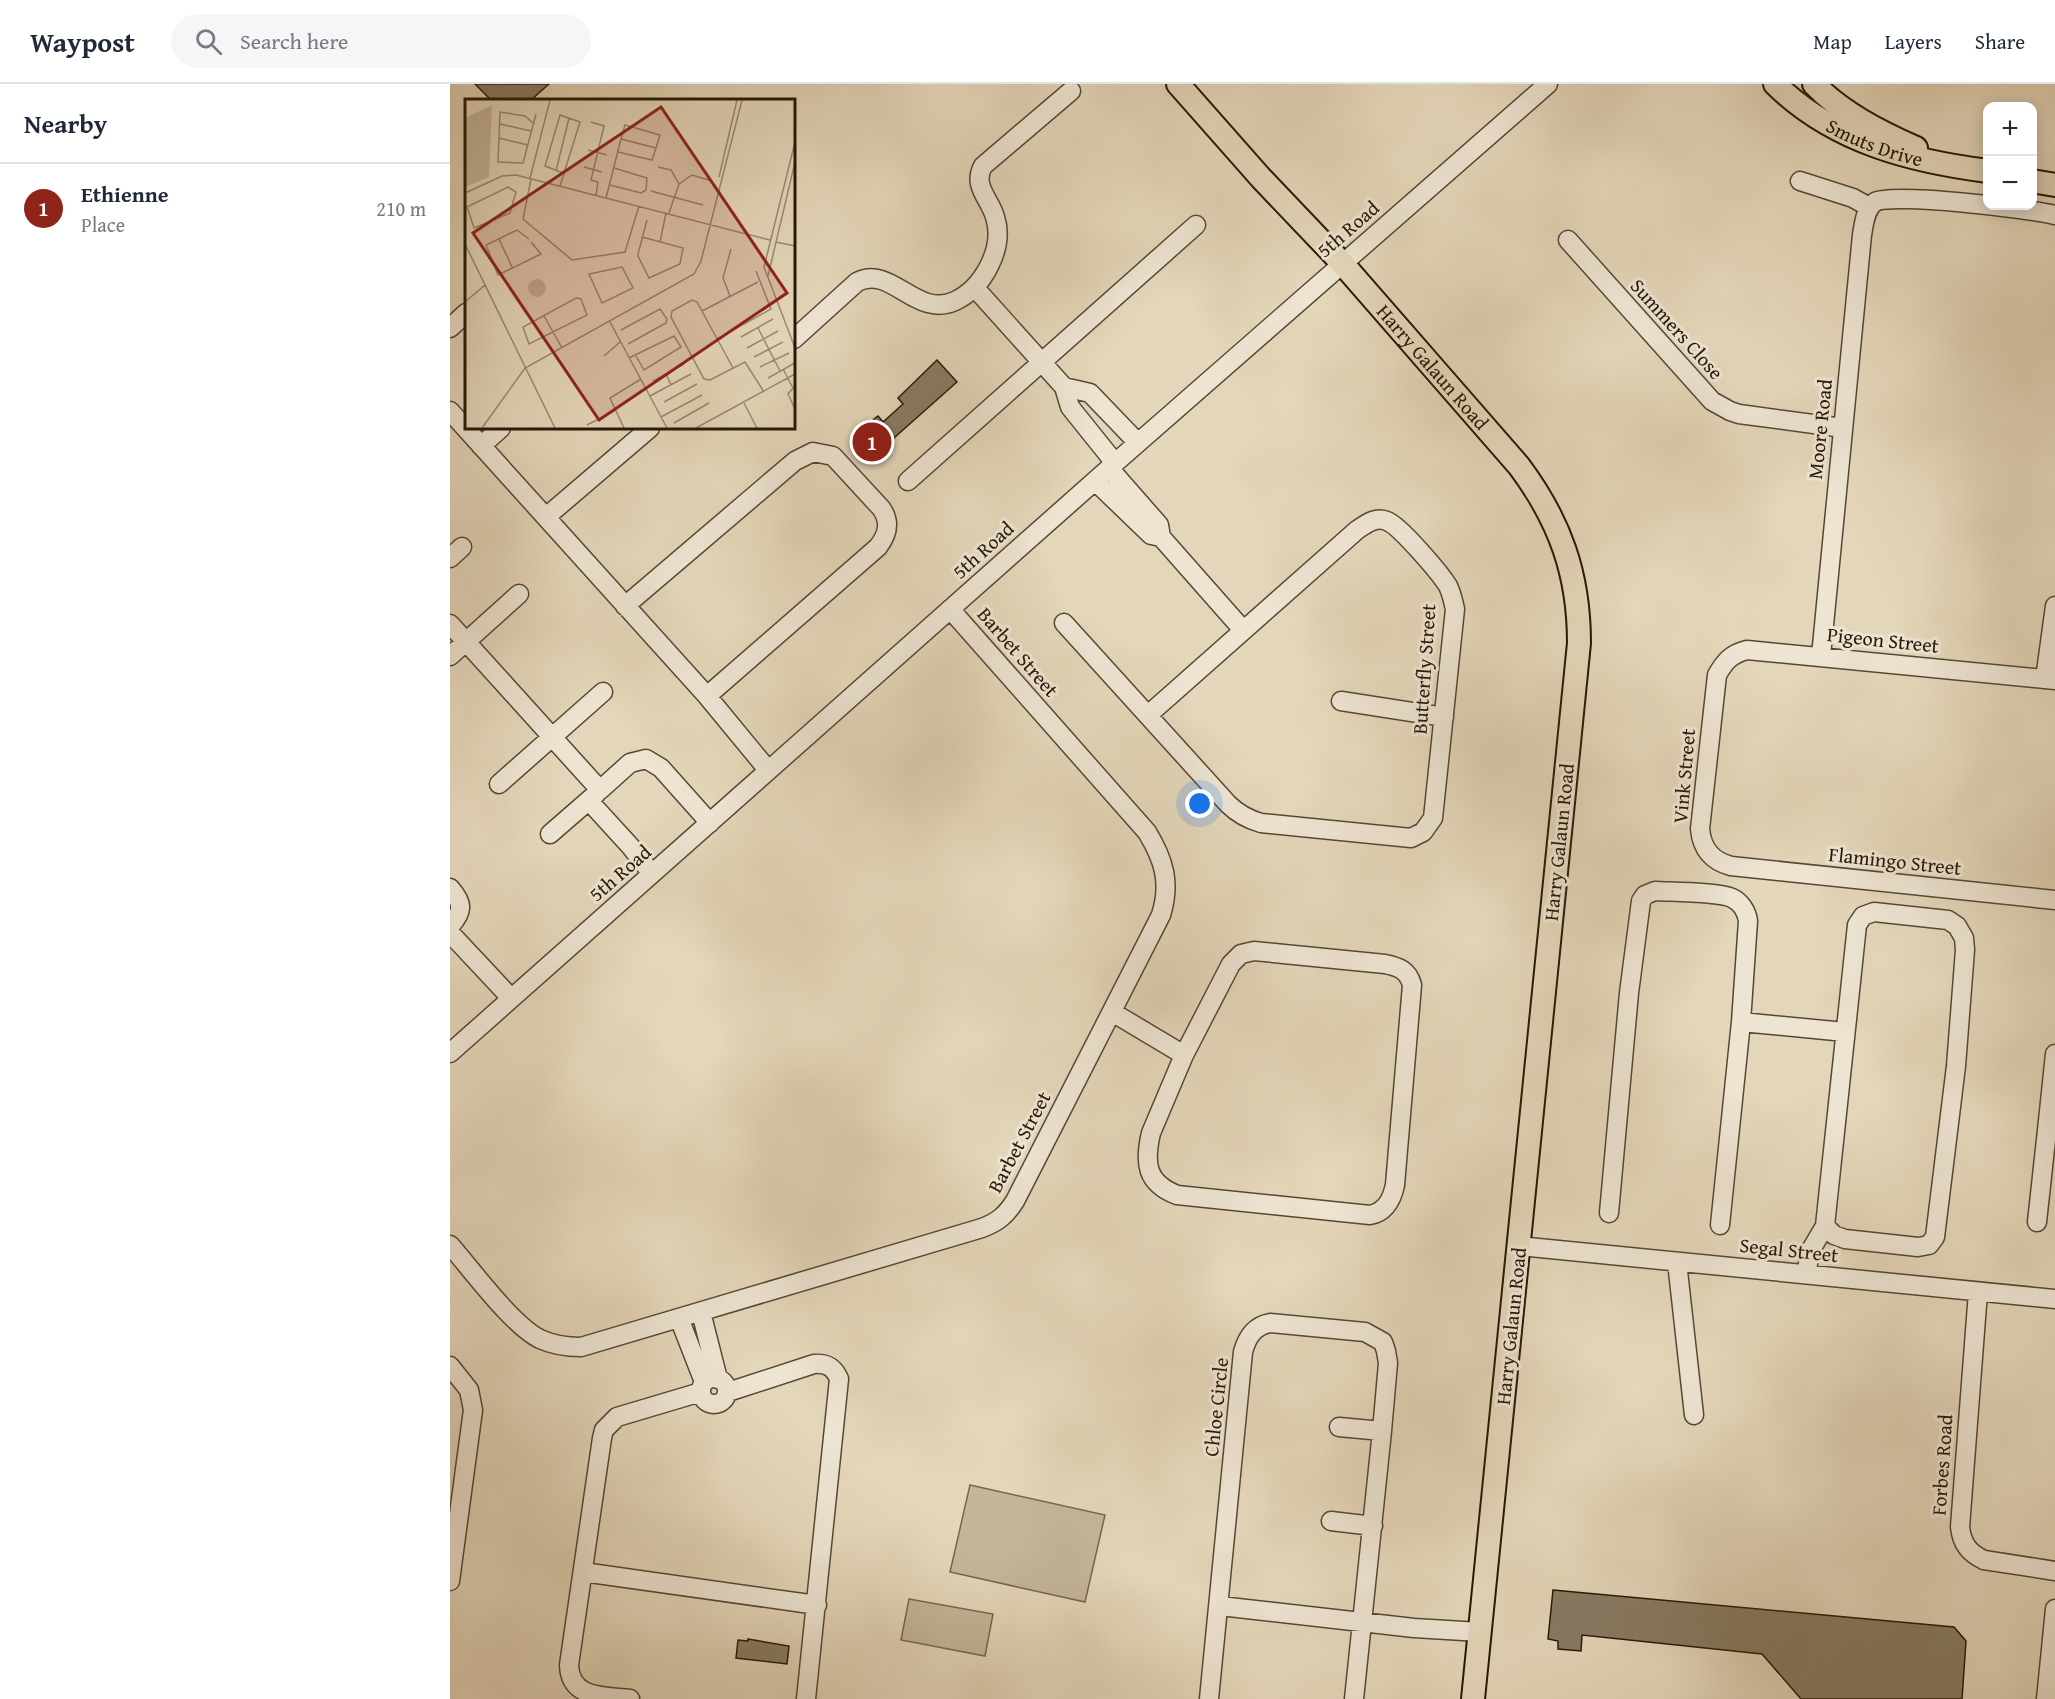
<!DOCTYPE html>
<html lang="en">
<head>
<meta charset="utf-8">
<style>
  :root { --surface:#fff; --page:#f6f6f7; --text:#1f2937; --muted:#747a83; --line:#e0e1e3; --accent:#8f2418 }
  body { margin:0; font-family:"Gentium Book Plus",serif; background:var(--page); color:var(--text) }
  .controls { position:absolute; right:18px; top:18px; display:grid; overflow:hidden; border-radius:12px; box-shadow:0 3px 15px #0003 }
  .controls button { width:54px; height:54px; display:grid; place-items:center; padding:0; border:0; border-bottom:2px solid var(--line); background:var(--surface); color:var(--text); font:30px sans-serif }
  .you { position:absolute; left:750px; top:720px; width:21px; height:21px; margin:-15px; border:4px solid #fff; border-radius:50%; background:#1a73e8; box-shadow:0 0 0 9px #1a73e833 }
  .badge { display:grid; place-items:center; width:39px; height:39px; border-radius:50%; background:var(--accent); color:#fff; font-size:20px; font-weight:700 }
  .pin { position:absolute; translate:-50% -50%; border:3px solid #fff; box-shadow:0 2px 6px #0006 }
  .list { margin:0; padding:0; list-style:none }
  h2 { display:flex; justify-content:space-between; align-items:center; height:78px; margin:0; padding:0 24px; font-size:26px }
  h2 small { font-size:20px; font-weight:400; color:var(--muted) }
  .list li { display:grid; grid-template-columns:39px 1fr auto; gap:18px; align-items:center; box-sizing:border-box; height:90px; padding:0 24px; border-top:2px solid var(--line) }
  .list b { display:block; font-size:22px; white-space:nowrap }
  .list p { margin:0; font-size:20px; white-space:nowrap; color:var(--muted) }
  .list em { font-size:20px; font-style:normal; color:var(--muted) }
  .icon { flex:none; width:33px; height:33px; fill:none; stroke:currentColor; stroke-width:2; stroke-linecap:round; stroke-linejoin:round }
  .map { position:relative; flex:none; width:1605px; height:1615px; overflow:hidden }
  header { display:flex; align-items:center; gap:36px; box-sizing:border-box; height:84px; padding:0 30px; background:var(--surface); border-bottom:2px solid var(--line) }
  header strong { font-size:28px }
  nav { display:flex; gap:33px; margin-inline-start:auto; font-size:21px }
  .search { width:420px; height:54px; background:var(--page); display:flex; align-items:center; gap:15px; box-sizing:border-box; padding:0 21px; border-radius:33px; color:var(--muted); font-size:22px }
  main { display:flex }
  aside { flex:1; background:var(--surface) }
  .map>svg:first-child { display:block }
</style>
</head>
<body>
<header>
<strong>Waypost</strong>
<div class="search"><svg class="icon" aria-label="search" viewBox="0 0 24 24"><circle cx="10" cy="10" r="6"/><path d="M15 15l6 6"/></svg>Search here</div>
<nav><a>Map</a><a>Layers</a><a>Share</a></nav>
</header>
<main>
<aside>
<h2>Nearby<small></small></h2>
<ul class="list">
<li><span class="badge">1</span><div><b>Ethienne</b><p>Place</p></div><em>210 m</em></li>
</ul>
</aside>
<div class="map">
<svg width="1605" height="1615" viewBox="0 0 1605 1615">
  <rect width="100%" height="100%" fill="#e4d6ba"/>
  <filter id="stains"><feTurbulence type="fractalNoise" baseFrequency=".00333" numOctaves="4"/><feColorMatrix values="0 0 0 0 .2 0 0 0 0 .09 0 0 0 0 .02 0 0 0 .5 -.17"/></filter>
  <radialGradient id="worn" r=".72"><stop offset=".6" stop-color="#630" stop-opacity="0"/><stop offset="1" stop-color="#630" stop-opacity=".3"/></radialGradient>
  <path fill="#c4b69b" stroke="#746750" stroke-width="1.5" d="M520 1401 655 1431 635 1518 500 1488Z
    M459 1515 543 1530 535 1572 451 1556Z"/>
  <path fill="#887b64" stroke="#251806" stroke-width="1.5" d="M25 0H99L81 16H41Z
    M487 276 507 298 418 377 405 363 413 355 407 348 428 332 433 338 453 320 448 314Z
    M1103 1506 1504 1543 1516 1557 1512 1615H1351L1312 1570 1132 1551 1131 1567 1108 1565V1557L1098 1555Z
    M298 1555 339 1562 337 1580 286 1574 288 1556 298 1557Z"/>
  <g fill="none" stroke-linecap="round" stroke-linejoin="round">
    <g stroke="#554833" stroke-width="21">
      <path id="minor" d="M1350 97 1403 114 1419 123
        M1118 156 1262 317 1280 327 1289 330 1393 344
        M525 204 614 303 620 323 665 379
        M0 244 16 229
        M344 255 407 198C441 180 466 235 505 217 533 204 555 164 545 133 540 115 522 102 533 82L621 7
        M614 303 640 309 688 359
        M0 327 257 612 318 686
        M31 362 51 344
        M659 384 709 441 711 453
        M458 397 746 141
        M645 397 701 451 711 453 793 546
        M96 433 200 344
        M0 474 12 463
        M175 522 345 377 363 368 383 372 431 424C441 438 438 450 428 463L257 612
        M614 539 778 720C788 730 797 735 811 739L961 754 973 748 983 734 1005 525C1003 517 1002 510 998 502 990 489 950 442 937 437 926 432 916 440 907 446L698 631
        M0 540 150 706 180 679 196 675 211 684 260 739
        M0 572 69 510
        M1371 572 1412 151C1414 140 1415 125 1425 118 1439 108 1583 125 1605 131
        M1595 595 1605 522
        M1605 596 1297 566C1281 570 1275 577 1267 591L1250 745C1252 765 1262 777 1281 782L1605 816
        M891 617 994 633
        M49 700 153 608
        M139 717 181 763 202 790
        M100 750 146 710
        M0 804C13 819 14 827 0 842
        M0 849 61 914
        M804 867 935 880C949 883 958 886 962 901L945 1101C942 1115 936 1128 920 1131L727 1111C696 1099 694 1079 701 1049L734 971 781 880 791 870Z
        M662 928 734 971
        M1291 938 1395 948
        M0 969 665 379 1098 0
        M1598 1037 1605 970
        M1159 1129 1179 909 1191 817 1195 811 1205 807C1222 808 1269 808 1282 814 1291 818 1297 828 1298 837L1291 938 1270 1141
        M1587 1138 1598 1037 1605 1038
        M0 1161C22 1186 62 1241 90 1255 103 1261 116 1263 131 1263L532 1144C548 1138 556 1131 565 1117L711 831C721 799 714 776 697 748L500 525
        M1069 1162 1605 1215
        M1227 1178 1244 1331
        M1357 1190 1359 1169 1375 1142 1407 841 1413 832 1424 828 1498 836 1507 842 1514 854 1515 866 1506 982 1485 1153 1479 1161 1468 1163 1395 1155 1384 1151 1375 1142
        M1528 1208 1510 1443C1512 1460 1519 1469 1534 1476L1605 1487
        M251 1228 268 1295
        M229 1234 254 1298
        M0 1282 19 1306 23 1326 0 1497
        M251 1307a13 13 0 1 1 26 0a13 13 0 1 1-26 0Z
        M278 1308 364 1280C377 1279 384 1283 389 1295L356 1615
        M889 1343 932 1347
        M881 1437 923 1442
        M133 1488 367 1521
        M770 1522 964 1544 1030 1548
        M180 1615C154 1612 120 1615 119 1581L152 1354 154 1346 167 1333 251 1308
        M759 1615 793 1268C797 1253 804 1242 820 1239L915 1248 933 1258 936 1267 938 1279 932 1347 904 1615
        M1596 1615 1605 1525"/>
    </g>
    <g stroke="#251806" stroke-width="26">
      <g id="major">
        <path id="s1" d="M728 0 811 94 892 179 1069 382C1110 437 1129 490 1129 559L1023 1615"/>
        <path id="s2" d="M1325 0C1383 57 1459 77 1538 87"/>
        <path d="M1364 0C1392 29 1430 48 1466 64"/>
        <path d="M1582 97 1605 101"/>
      </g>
    </g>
    <use href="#minor" stroke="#ede4d2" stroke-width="18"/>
    <use href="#major" stroke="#e4d6ba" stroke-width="22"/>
  </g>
  <g text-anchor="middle" stroke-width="6" stroke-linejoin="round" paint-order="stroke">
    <g font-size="20" fill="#251806" stroke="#ede4d2">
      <text dy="7" stroke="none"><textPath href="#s2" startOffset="117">Smuts Drive</textPath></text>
      <text transform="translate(898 145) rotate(-41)" y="7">5th Road</text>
      <text transform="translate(1227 245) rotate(48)" y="7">Summers Close</text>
      <text dy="7" stroke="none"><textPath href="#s1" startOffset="381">Harry Galaun Road</textPath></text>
      <text transform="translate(1370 345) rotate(-84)" y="7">Moore Road</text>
      <text transform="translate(533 466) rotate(-42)" y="7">5th Road</text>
      <text transform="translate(1433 556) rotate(6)" y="7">Pigeon Street</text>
      <text transform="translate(568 568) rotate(49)" y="7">Barbet Street</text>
      <text transform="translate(974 585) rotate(-86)" y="7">Butterfly Street</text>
      <text transform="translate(1234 692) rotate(-85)" y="7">Vink Street</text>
      <text transform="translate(1109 758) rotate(-84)" y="7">Harry Galaun Road</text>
      <text transform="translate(1445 777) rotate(6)" y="7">Flamingo Street</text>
      <text transform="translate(170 789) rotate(-41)" y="7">5th Road</text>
      <text transform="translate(569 1058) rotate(-62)" y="7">Barbet Street</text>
      <text transform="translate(1339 1166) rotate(6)" y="7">Segal Street</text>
      <text transform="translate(1061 1242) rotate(-84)" y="7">Harry Galaun Road</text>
      <text transform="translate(766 1323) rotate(-84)" y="7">Chloe Circle</text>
      <text transform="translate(1492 1381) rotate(-86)" y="7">Forbes Road</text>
    </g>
  </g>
  <g transform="translate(15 15)">
    <rect width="330" height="330" fill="#e4d6ba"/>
    <path d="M27 6 24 78 0 88V19ZM63 189a9 9 0 1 1 18 0a9 9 0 1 1-18 0Z" fill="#c4b69b"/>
    <path fill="none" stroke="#988a72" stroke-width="1.5" d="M126 23 139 27 126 81 133 83 131 96M35 25 66 32M69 25 60 17 35 13 33 63 58 64 71 15M34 39 63 46M330 43 299 168 330 249M123 51 142 56M153 53 187 61 191 49M119 68 137 73M193 68 206 71 214 85M91 72 104 19M254 78 272 1M65 79 85 1M66 80 58 120 107 161 160 153 174 107M214 85 227 76 244 81M145 86 176 94 181 91 182 79 149 69M95 87 115 23 95 16 80 67 98 74M43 88 51 93 45 114 9 129 2 108ZM186 92 238 106M0 94 37 77 51 76 305 141M141 99 156 40 160 26 195 36 191 49 156 40M204 114 214 85M177 138 218 149 215 165 184 179 173 157V155L182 121M34 140 48 170M64 140 52 131 21 146 33 176 76 155 66 143M195 143 201 114M311 143 330 147M0 145 90 329M157 168 168 189 137 204 124 175ZM303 177 330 63M265 197 258 179 266 150M111 199 116 200 122 216 64 245 58 228ZM0 203 20 186M237 212 293 183M79 217 97 249M145 223 202 329M293 229 315 272M156 231 195 210 202 220 201 224 163 245M276 238 308 220M252 240 306 210 291 172M282 249 313 232M139 257 155 243M289 258 318 243M164 259 209 237 216 248 179 271 171 257M295 268 324 254M268 269 232 203 227 201 207 212 206 218 239 280 245 281 280 263 299 293M318 270 328 289M201 275 219 265M303 279 330 264M188 282 201 275 206 286M330 287 323 295 330 310M185 297 226 275M199 303 232 285M279 304 292 329M196 318 237 296M209 324 244 304M122 326 149 312M17 329 60 269 229 175 236 162 277 1M159 329 145 299 176 280M231 329 330 275"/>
    <path fill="#8f2418" fill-opacity="0.15" stroke="#8f2418" stroke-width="3" d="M196 8 322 194 134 321 8 134Z"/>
    <rect width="330" height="330" fill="none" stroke="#251806" stroke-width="3"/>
  </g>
  <rect width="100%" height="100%" filter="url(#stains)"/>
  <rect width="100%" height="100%" fill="url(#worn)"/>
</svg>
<div class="controls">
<button>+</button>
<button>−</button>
</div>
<div class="you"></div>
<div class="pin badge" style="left:422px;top:358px">1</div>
</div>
</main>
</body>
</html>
